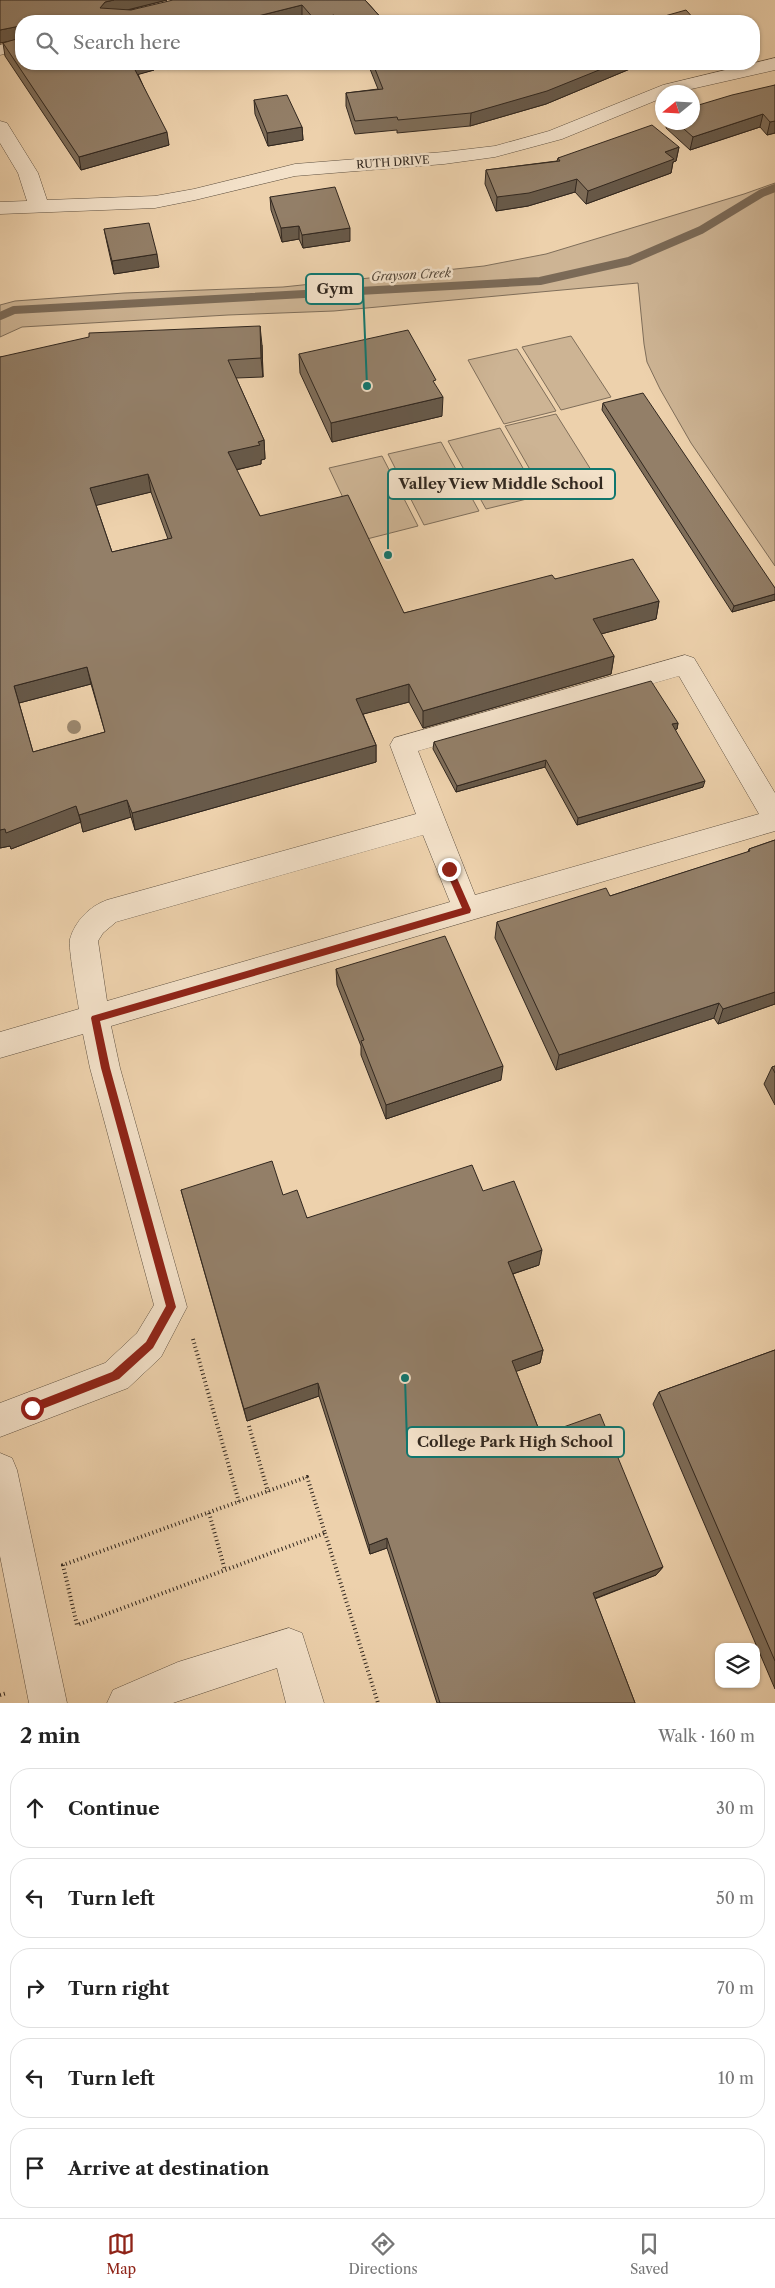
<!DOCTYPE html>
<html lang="en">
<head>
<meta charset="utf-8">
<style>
  :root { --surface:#fff; --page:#f6f6f6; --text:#222; --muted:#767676; --line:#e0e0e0; --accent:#8f2418 }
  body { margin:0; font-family:"Libre Caslon Text",serif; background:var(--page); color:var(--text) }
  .controls { position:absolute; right:15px; bottom:15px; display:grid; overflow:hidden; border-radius:10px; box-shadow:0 1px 4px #0004 }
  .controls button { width:45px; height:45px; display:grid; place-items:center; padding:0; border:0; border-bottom:1px solid var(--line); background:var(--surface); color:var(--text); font:25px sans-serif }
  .compass { position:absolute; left:655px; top:85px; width:45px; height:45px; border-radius:50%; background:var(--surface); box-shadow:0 1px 4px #0004; rotate:252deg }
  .stop { position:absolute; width:15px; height:15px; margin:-11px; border:4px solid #8f2418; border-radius:50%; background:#fff }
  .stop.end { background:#8f2418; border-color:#fff; box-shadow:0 1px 5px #0008 }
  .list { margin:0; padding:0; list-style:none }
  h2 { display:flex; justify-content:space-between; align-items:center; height:65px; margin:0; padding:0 20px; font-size:21px }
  h2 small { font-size:16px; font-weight:400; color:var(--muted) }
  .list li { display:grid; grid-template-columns:32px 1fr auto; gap:15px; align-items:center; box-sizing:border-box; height:80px; margin:0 10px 10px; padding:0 10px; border:1px solid var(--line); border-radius:20px }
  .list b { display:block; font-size:19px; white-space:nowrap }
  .list em { font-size:16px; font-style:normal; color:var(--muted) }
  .icon { flex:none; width:28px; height:28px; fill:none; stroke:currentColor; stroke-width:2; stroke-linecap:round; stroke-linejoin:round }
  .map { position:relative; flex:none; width:775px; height:1703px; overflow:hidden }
  .search { position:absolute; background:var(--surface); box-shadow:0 1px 4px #0004; left:15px; right:15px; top:15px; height:55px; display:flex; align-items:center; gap:12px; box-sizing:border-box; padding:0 18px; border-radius:20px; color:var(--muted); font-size:19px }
  .sheet { height:515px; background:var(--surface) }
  nav { display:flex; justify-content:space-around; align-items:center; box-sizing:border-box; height:70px; border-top:1px solid var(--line); background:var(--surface); font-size:14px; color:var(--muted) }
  nav a { display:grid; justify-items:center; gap:2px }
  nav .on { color:var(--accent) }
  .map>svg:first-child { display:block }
</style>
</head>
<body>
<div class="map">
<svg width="775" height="1703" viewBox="0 0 775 1703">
  <rect width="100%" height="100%" fill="#edd1ac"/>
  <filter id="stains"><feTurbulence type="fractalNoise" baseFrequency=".004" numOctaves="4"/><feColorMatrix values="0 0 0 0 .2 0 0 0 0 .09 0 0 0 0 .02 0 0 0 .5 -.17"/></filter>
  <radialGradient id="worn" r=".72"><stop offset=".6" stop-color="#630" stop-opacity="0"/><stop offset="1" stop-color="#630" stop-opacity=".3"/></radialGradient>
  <path fill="#cdb494" stroke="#7f6e5a" d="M775 183V566L691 443 660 389 647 362 644 344 638 283 334 311 228 315 22 327 0 337V305L15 301 124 293 283 287 484 266 546 254 744 194Z
    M571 336 611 397 561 410 522 347Z
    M517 349 556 411 504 424 468 360Z
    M556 414 598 481 544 494 505 426Z
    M500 428 539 496 486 509 448 441Z
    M441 442 479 511 424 525 388 454Z
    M382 456 418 526 363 540 329 468Z"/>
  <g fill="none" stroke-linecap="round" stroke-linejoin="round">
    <path stroke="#7b6a57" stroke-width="8" d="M0 316 14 310 540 281 629 261 701 230 762 193 775 188"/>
    <g stroke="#605242" stroke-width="1">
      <path id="minor" d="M21 40V50L0 55V45Z
        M775 58V70L678 92H662V98L562 139 495 157 444 164 295 176 195 200 155 208 0 214V202L27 201 18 173 0 143V121L7 123 38 173 47 200 155 196 194 189 295 164 444 152 495 146 549 131 663 85Z
        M685 655 694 658 775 793V831L111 1026 120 1068 187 1307 161 1357 128 1388 0 1437V1403L105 1363 137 1333 154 1305 90 1068 83 1034 0 1058V1032L79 1009C77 997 68 947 70 939 75 921 90 906 107 900L416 814 390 745 394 738ZM679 676 759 814 475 895 418 751ZM423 835 450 902 107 1001 98 941 103 933 116 922Z
        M0 1453 12 1458 17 1470 67 1703H29L0 1556Z
        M289 1628 302 1633 324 1703H286L277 1668 173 1703H107L113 1690 178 1662Z"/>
    </g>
    <path stroke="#31271f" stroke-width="4" stroke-dasharray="1 3" stroke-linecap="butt" d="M193 1339 239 1502
      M249 1426 268 1492
      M307 1477 325 1533 77 1625 63 1565Z
      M209 1513 225 1570
      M325 1533 378 1703
      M0 1695 7 1693"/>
    <use href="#minor" fill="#f3e1c9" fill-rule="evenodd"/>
  </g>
  <circle fill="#9b876e" cx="74" cy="727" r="7"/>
  <path fill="#7e6d59" stroke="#31271f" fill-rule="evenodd" d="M0 0H167L128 10 366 1 384 21H306L302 17 21 21 154 70 138 74 169 145 81 170 5 56 3 43 8 41 0 43Z
    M368 64H484L488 68 500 64H637V66L546 104 470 126 397 133V130L355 134 346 106V93L378 89Z
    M775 85V133L767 135 760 127 690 150 666 128 667 122H692Z
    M254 100 302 127 303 140 268 146 255 114Z
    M679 147 676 161 673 162 671 173 586 204 575 192 528 206 496 211 485 184 486 170 557 161 558 158Z
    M270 197 350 241 303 248 299 239 282 242 271 210Z
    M104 229 159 267 114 274 107 243Z
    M262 345 263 377 236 378 264 440 265 459 261 460V464L236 470 260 516 404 613 555 579 659 601 656 619 601 634 614 656 611 674 423 728 409 702 363 714 376 745V762L135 830 131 817 83 832 81 822 11 849 10 846 0 848V357ZM151 492 168 539 112 552 96 505ZM91 684 105 732 33 752 19 703Z
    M299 354 442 416 332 442 300 373Z
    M603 403 775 588V600L732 612 602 410Z
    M678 723 677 729 675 730 703 787 577 825 545 767 456 792 433 749 434 742Z
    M775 840V1004L718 1024 714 1018 556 1070 495 938 497 922 610 896 748 852 749 849Z
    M336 969 501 1080 386 1119 361 1055V1046L337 985Z
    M775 1066V1105L764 1084 772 1067Z
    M181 1190 283 1195 307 1218 483 1191 539 1265 513 1274 543 1350 540 1363 516 1371 541 1435 663 1567 656 1575 595 1599 635 1703H437L387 1548 370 1554 319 1396 247 1421Z
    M775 1350V1689L653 1404 659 1392Z"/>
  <path fill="#675949" stroke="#31271f" d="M114 0H167L107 15 100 8 105 2Z
    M302 5V17L287 21H238Z
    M334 15V21H315V20Z
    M353 16V21H339V20Z
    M20 26 21 39 0 43V30Z
    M132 64H154V70L133 76Z
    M614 64H637V66L546 104 470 126 471 113Z
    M763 114 760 127 690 150 693 137Z
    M775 121V133L767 135 770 122Z
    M302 127 303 140 268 146 267 133Z
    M167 132 169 145 81 170 79 157Z
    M679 147 676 161 673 162 671 173 586 204 588 191 665 152Z
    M577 179 575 192 528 206 496 211 497 197Z
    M299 226V239L282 242 281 228Z
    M350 228V241L303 248 302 235Z
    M157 254 159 267 114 274 112 261Z
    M260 326 262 345 263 377 261 358Z
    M443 397 442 416 332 442 331 423Z
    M264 440 265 459 261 460V464L230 471 228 452Z
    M148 474 151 492 94 506 90 488Z
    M775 594V600L732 612 734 606Z
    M659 601 656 619 590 637 593 619Z
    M614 656 611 674 423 728V711Z
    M87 667 91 684 19 703 14 686Z
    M409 684V702L356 716V699Z
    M678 723 677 729 671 731 672 724Z
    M376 745V762L135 830 132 813Z
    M546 760 545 767 456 792 457 786Z
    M705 781 703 787 577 825 578 818Z
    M127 800 131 817 83 832 79 815Z
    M76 806 81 822 11 849 10 846 0 848V830Z
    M775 992V1004L718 1024 723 1009Z
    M719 1003 714 1018 556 1070 559 1055Z
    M503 1066 501 1080 386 1119V1105Z
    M542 1250 539 1265 506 1276 508 1262Z
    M543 1350 540 1363 509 1374 512 1361Z
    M318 1383 319 1396 247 1421 244 1409Z
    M387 1538V1548L370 1554 369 1545Z
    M663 1567 656 1575 588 1601 593 1593Z"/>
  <path fill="#937f68" stroke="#31271f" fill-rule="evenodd" d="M0 0H114L105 2 100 8 131 10 173 0H365L384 21H355L353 16 339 20 334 15 315 20 302 5 238 21H21V64H132L167 132 79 157 3 43 20 38V26L0 30Z
    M686 10 696 21H647Z
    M373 64H484L488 68 500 64H614L547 91 471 113 398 120 397 117 355 121 346 93 383 89Z
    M775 85V121L770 122 763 114 693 137 676 122H692V107L732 95Z
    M287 95 302 127 267 133 254 100Z
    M652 125 679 147 665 152 674 159 588 191 577 179 529 193 497 197 486 170 560 161 558 158Z
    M335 187 350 228 302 235 299 226 281 228 270 197Z
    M149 223 157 254 112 261 104 229Z
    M260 326 261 358 228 360 264 440 258 442 260 445 228 452 260 516 348 495 404 613 552 575 555 579 633 559 659 601 593 619 614 656 423 711 409 684 356 699 376 745 132 813 127 800 79 815 76 806 6 833 5 829 0 830V357L89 337V333ZM148 474 172 538 112 552 90 488ZM87 667 105 732 33 752 14 686Z
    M408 330 436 380 433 381 443 397 331 423 299 354Z
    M643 393 775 588V594L734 606 603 403Z
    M651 681 678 723 672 724 705 781 578 818 546 760 457 786 434 742Z
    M775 840V992L723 1009 719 1003 559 1055 497 922 606 888 610 896 750 851 749 849Z
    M445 936 503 1066 386 1105 361 1041 364 1040 336 969Z
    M775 1066V1073L772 1067Z
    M272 1161 283 1195 297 1190 307 1218 472 1165 483 1191 514 1181 542 1250 508 1262 543 1350 512 1361 541 1435 600 1414 663 1567 593 1593 635 1703H440L387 1538 369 1545 318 1383 244 1409 181 1190Z
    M775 1350V1661L659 1392Z"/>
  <path fill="#8f2418" d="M449 865 453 869 471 910 470 913 100 1021 110 1068 176 1307 153 1348 119 1379 32 1413 28 1412V1405L112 1372 146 1342 166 1306 101 1068 91 1018 92 1016 462 908 445 869Z"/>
  <g text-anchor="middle" stroke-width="5" stroke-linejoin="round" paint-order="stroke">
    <g font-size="11" fill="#31271f" stroke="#f3e1c9">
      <text transform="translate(393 162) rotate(-4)" y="4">RUTH DRIVE</text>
    </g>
    <g font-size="12" font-style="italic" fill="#56493b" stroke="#f3e1c9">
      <text transform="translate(411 275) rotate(-3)" y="4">Grayson Creek</text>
    </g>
  </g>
  <path fill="none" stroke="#0f766e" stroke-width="2" d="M367 386L363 289M388 555L388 484M405 1378L407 1442"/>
  <g fill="#0f766e" stroke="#f3e1c9" stroke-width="2">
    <circle cx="367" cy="386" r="5"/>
    <circle cx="388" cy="555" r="5"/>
    <circle cx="405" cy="1378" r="5"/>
  </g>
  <g fill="#f3e1c9" stroke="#0f766e" stroke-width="2">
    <rect x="306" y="274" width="57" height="30" rx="5"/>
    <rect x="388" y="469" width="227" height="30" rx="5"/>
    <rect x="407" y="1427" width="217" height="30" rx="5"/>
  </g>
  <g font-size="15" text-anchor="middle" font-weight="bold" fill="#31271f">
    <text x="335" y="294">Gym</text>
    <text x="501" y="489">Valley View Middle School</text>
    <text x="515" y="1447">College Park High School</text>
  </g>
  <rect width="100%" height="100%" filter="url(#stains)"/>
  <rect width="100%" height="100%" fill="url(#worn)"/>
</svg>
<div class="controls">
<button><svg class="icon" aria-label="layers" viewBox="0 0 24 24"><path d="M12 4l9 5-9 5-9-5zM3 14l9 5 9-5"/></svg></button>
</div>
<svg class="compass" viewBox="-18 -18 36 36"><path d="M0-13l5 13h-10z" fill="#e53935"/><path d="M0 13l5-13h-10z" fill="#767676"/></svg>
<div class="stop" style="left:32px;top:1408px"></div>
<div class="stop end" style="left:449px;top:869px"></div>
<div class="search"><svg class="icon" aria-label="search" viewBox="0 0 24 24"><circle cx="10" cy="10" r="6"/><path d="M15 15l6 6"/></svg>Search here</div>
</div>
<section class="sheet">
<h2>2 min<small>Walk · 160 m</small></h2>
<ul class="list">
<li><svg class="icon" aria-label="ahead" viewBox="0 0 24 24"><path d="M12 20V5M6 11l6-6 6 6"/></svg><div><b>Continue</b></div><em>30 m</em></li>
<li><svg class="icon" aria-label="left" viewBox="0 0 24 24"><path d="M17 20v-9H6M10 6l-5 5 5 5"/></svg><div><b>Turn left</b></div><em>50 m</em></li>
<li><svg class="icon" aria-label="right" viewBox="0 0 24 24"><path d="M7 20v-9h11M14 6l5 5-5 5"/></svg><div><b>Turn right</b></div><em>70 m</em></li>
<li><svg class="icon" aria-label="left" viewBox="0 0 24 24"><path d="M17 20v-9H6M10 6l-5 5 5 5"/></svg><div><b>Turn left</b></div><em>10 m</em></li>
<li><svg class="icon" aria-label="arrive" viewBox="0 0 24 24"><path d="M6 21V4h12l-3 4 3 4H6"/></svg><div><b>Arrive at destination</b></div></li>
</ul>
</section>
<nav>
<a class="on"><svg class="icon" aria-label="map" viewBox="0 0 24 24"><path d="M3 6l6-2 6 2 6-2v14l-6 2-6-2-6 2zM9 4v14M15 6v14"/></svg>Map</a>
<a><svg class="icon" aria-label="directions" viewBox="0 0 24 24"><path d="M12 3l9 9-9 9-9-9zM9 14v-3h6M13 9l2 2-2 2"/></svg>Directions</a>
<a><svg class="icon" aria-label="saved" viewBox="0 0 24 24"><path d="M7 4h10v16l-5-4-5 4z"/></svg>Saved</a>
</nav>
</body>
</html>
